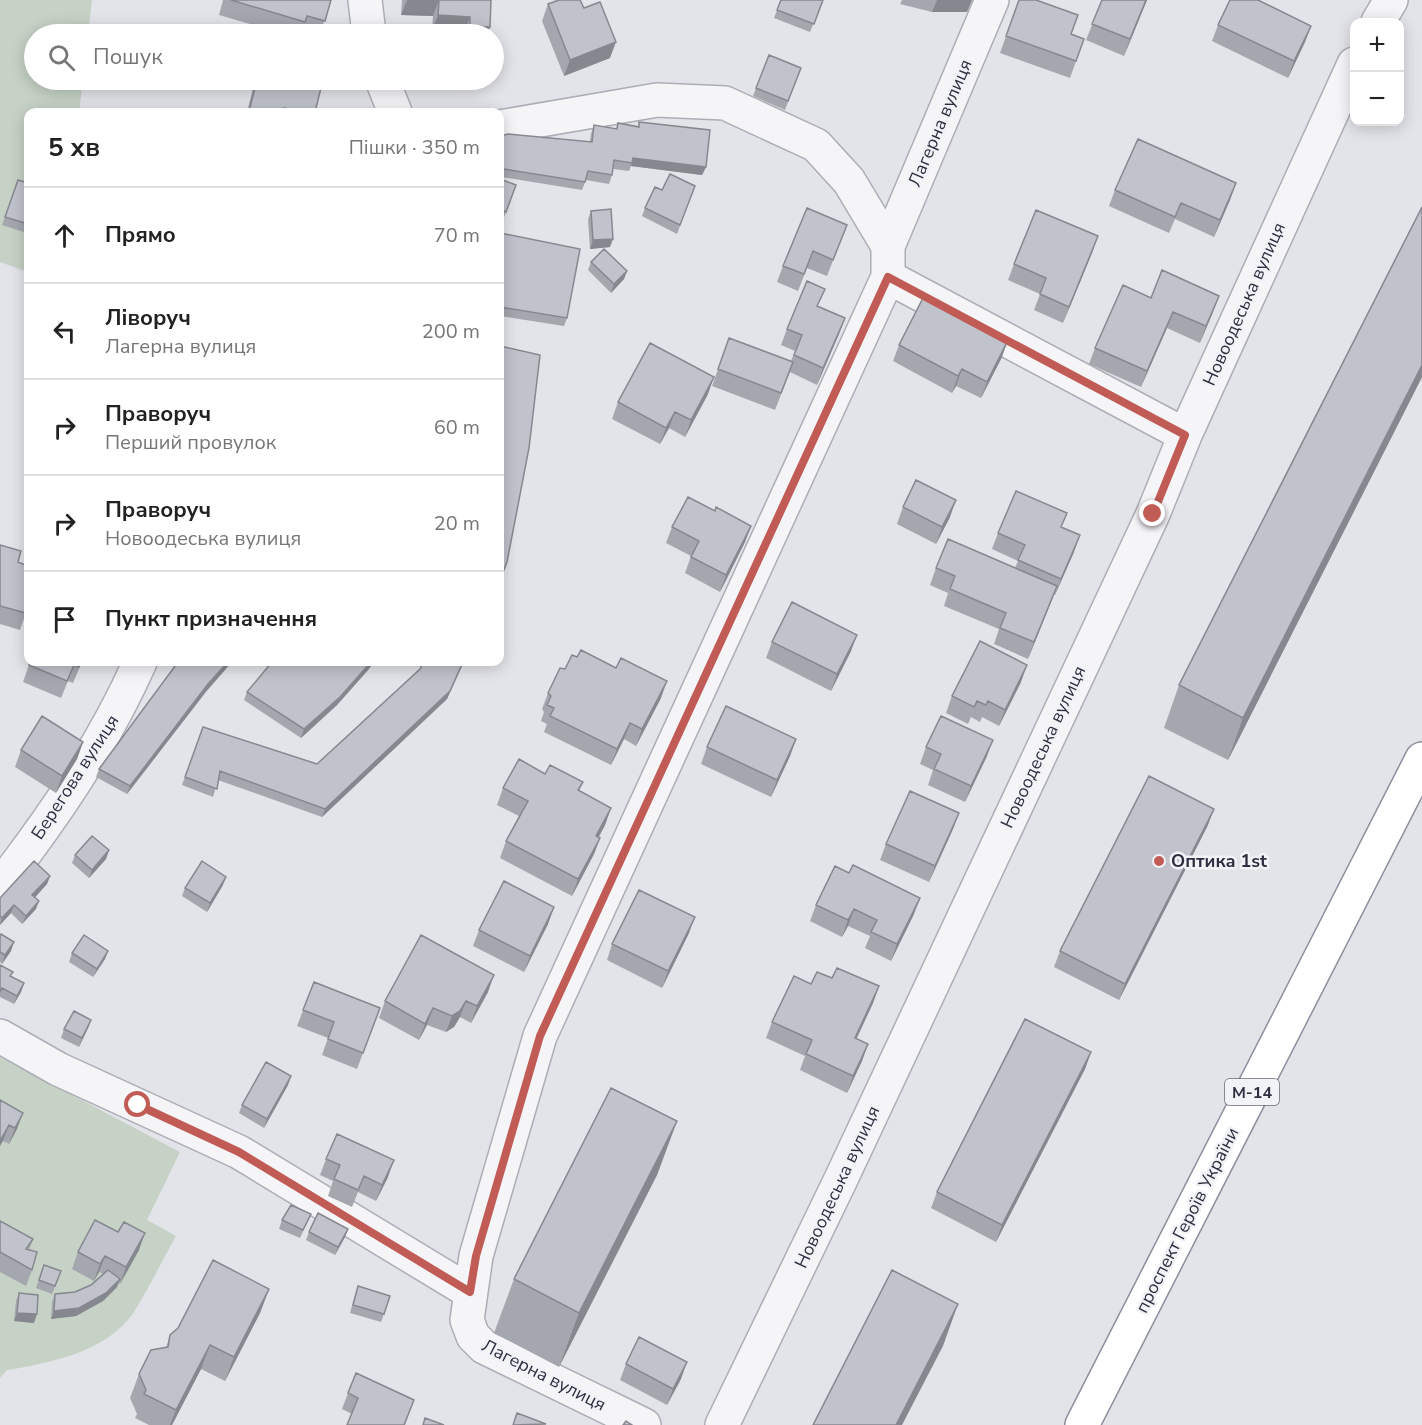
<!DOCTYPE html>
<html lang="uk">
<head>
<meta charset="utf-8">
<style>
  :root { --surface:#fff; --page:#f2f2f2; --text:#222; --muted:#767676; --line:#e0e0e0 }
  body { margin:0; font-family:"Nunito Sans",sans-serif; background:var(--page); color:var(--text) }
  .controls { position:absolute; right:18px; top:18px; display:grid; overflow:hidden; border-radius:12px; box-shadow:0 3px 15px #0003 }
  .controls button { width:54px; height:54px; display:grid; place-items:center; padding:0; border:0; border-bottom:2px solid var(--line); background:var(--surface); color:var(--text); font:30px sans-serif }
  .stop { position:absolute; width:18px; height:18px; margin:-14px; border:4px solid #c15b55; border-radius:50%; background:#fff }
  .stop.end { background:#c15b55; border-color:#fff; box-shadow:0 2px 6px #0008 }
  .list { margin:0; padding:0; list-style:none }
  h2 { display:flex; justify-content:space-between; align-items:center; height:78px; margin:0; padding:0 24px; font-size:26px }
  h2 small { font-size:20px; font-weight:400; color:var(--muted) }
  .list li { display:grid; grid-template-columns:39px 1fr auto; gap:18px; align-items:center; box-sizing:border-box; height:96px; padding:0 24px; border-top:2px solid var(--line) }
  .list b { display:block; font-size:22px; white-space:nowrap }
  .list p { margin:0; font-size:20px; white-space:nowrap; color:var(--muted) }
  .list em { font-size:20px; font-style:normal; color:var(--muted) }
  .icon { flex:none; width:33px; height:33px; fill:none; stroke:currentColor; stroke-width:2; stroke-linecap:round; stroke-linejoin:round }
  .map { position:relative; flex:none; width:1422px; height:1425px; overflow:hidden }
  .search { position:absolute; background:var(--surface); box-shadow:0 3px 15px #0003; left:24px; top:24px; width:480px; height:66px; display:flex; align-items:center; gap:15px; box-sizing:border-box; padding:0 21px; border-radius:33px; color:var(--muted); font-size:22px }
  .panel { position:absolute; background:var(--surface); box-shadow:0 3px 15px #0003; left:24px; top:108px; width:480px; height:558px; border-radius:12px }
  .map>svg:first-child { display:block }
</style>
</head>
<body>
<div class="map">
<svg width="1422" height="1425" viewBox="0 0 1422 1425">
  <rect width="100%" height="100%" fill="#e3e4e9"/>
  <path fill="#c5d2c5" d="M0 0H92L88 34H34V80H83L79 112H28V272L0 262Z
    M0 1057 180 1152 147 1220 176 1236C162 1261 149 1288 134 1312 107 1352 50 1363 7 1370L0 1378Z"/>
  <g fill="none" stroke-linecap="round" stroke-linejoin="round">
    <g stroke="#acaeb6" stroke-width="36">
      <path id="minor" d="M365 0 369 34
        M1378 22 1391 0
        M382 80 395 112
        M500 127 657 100 725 103 816 145 849 181 888 246V277L1185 435
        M888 246 992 0
        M0 886C55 815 104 743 140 662
        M0 1036 58 1069 239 1152 470 1292
        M644 1425 484 1347 473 1336 467 1320 476 1256 540 1036 888 277
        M722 1425 841 1179 1153 514 1185 435 1354 64"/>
    </g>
    <g stroke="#8b8f9e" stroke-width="36">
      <path id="trunk" d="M1082 1425 1422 759"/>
    </g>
    <use href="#minor" stroke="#f5f5f8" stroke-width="33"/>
    <use href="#trunk" stroke="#fff" stroke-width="33"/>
  </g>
  <path fill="#a5a7af" d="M223 0H331L320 34H310L302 32 301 34H285L219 15Z
    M402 0H491L490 27 487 34H464V33L432 31 433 16 401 15Z
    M781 0H823L810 32 774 18Z
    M902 0H972L967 12H932L900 4Z
    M1019 0 1071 34 1084 39 1070 78 1000 53Z
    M1102 0H1147L1124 56 1086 40Z
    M548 4 584 8 610 58 564 76 542 21Z
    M1218 25 1311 26 1305 42 1288 78 1212 41Z
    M769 55 801 68 785 110 753 96Z
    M255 80H323L315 112H247Z
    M639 122 706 167 702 175 631 166 629 171 613 169 612 175 609 184 586 180 582 190 501 177V179L516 185 503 220 500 219V136L590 142 591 134 594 125 616 129 618 123 638 126Z
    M18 180 28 183V230L27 233 2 225Z
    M1236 183 1230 200 1214 237 1175 219 1169 233 1109 206 1115 190Z
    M695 186 677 234 642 216 645 208Z
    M591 211 610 247 590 249 588 219Z
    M847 225 827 276 807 268 798 291 777 282 783 266Z
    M500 233 567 318 564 326 500 316Z
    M1092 253 1063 323 1034 310 1040 294 1008 280 1014 264Z
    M591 262 627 271 624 279 611 293 588 270Z
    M1151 298 1213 312 1200 343 1167 328 1141 387 1089 364 1095 348Z
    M818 306 845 318 839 334 817 385 790 372 775 410 712 386 729 338 791 361 795 351 781 345 787 329Z
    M899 345 1002 357 981 398 956 386 952 393 893 361Z
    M1422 377 1228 760 1164 728 1179 685Z
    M708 394 685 437 669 428 660 444 612 419 618 402Z
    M903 507 950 517 936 544 897 524Z
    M715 511 751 526 745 542 720 592 685 573 691 556 666 543 672 527Z
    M1061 527 1074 552 1055 595H1054L1028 659 994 644 999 629 944 606 948 593 930 585 936 568H1015L1018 561 992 549 998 533Z
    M0 545 18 562 26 613 20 630 0 624Z
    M772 642 851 651 831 691 766 658Z
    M30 662H82L73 683 68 681 61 698 23 682Z
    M272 662H374L368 670 337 705 301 738 244 700 247 692Z
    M423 662H464L447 699 322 817 218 780 213 797 182 785 203 727 317 764 420 669Z
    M1021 682 999 726 982 717 980 722 971 717 968 724 946 713 952 696Z
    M205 693 127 794 96 777 99 769Z
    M548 693 661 698 636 746 624 739 611 765 544 732 547 724 541 721 544 712 542 709Z
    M796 739 790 756 771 797 701 764 707 747Z
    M83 742 77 759 56 793 15 767 21 750Z
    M926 747 987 756 965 802 928 785 933 770 920 764Z
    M545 774 583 782 579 791 611 808 605 825 599 837 600 838 594 854 572 896 500 858 506 841 519 816 497 805 503 788Z
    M959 813 953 829 929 882 880 860 886 844Z
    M1208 825 1119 1000 1054 967 1060 951Z
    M109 850 106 859 89 878 72 863 75 855Z
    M50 876 47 884 35 897 36 909 22 924 11 913 0 925V898Z
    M223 885 207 912 182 896 185 888Z
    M816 905 914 914 891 961 865 948 870 936 848 926 842 937 810 921Z
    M554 907 548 924 524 972 473 946 479 930Z
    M689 933 662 988 607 960 612 944Z
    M0 936 11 951 2 964 0 962Z
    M108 951 105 959 93 977 69 962 72 953Z
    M0 965 11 977 24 983 21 992 14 1004 0 997Z
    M832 978 879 986 873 1003 856 1039 868 1044 862 1061 847 1093 800 1070 805 1056 766 1038 772 1022 811 984Z
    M314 982 380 1008 357 1069 322 1055 328 1038 297 1026Z
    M488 992 471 1023 460 1017 454 1027 446 1032 427 1025 419 1040 379 1018 385 1001Z
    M91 1020 88 1028 79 1047 61 1038 64 1029Z
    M1091 1052 1085 1069 996 1242 931 1208 937 1192Z
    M291 1076 288 1085 264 1128 239 1113 242 1105Z
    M0 1100 17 1129 9 1144 3 1141Z
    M677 1121 657 1175 559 1367 494 1333 514 1279Z
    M326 1159 388 1177 376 1201 358 1192 352 1207 328 1196 333 1181 320 1175Z
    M311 1214 300 1238 279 1229 282 1220Z
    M0 1221 33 1239 29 1250 32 1270 26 1286 0 1272Z
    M348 1229 345 1237 335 1255 306 1240 309 1232Z
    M139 1250 120 1284 118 1283 117 1287 103 1301 76 1316 51 1319 52 1302 55 1294 75 1292 91 1285 103 1274 99 1272 94 1281 72 1269 78 1252Z
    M44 1265 61 1271 52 1294 36 1288Z
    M269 1289 260 1313 225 1381 201 1369 172 1425H149L135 1418 137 1414 130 1398 139 1374 166 1348 170 1335Z
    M19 1293 34 1323 14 1321 16 1301Z
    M355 1295 384 1314 381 1322 350 1313Z
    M626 1364 681 1379 667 1405 620 1380Z
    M348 1393 414 1400 405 1425H347L352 1414 342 1409Z"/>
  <path fill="#86888f" d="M407 0H439L433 16 401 15Z
    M937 0H972L967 12H932Z
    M1146 0H1147L1124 56 1130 39Z
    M438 15 470 17 464 33 432 31Z
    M470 26 490 27 487 34H467Z
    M1311 26 1305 42 1288 78 1294 61Z
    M616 42 610 58 564 76 570 60Z
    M633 158 706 167 702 175 631 166Z
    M1236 183 1230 200 1214 237 1220 220Z
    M1098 236 1092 253 1063 323 1069 307Z
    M613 239 610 247 590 249 593 240Z
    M627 271 624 279 611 293 614 284Z
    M1219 296 1213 312 1200 343 1206 326Z
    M1173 312 1167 328 1141 387 1147 371Z
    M845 318 839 334 817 385 823 368Z
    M1008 340 1002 357 981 398 987 382Z
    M1422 365V377L1228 760 1243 718Z
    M962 369 956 386 952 393 958 376Z
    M714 377 708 394 685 437 691 420Z
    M675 412 669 428 660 444 666 428Z
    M956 500 950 517 936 544 942 527Z
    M751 526 745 542 720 592 726 575Z
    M1080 535 1074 552 1055 595 1061 579Z
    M1057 586 1051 602 1028 659 1034 642Z
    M857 635 851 651 831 691 837 674Z
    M228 662H232L205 693 127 794 130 786 208 684Z
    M371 662H374L368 670 337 705 301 738 304 729Z
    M463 662 447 699 322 817 325 809Z
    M1027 665 1021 682 999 726 1005 710Z
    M667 681 661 698 636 746 642 729Z
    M630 723 624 739 611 765 617 749Z
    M796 739 790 756 771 797 777 780Z
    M993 740 987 756 965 802 971 786Z
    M83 742 77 759 56 793 62 776Z
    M611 808 605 825 590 852 596 836Z
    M1214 809 1208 825 1119 1000 1125 984Z
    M959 813 953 829 929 882 935 866Z
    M600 838 594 854 572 896 578 879Z
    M109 850 106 859 89 878 92 870Z
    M50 876 47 884 29 904 32 895Z
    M226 877 223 885 207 912 210 903Z
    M920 898 914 914 891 961 897 944Z
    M39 901 36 909 22 924 26 916Z
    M14 905 11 913 0 925 2 918Z
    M554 907 548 924 524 972 530 956Z
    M854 909 848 926 842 937 848 920Z
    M695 917 689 933 662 988 668 971Z
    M14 942 11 951 2 964 5 955Z
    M108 951 105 959 93 977 97 969Z
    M494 975 488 992 471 1023 477 1006Z
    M24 983 21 992 14 1004 17 996Z
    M879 986 873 1003 849 1055 855 1038Z
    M466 1001 460 1017 454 1027 446 1032 452 1016Z
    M433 1008 427 1025 419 1040 425 1024Z
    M91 1020 88 1028 79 1047 82 1038Z
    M868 1044 862 1061 847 1093 853 1076Z
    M1091 1052 1085 1069 996 1242 1002 1225Z
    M291 1076 288 1085 264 1128 267 1119Z
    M23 1113 17 1129 9 1144 15 1128Z
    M677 1121 657 1175 559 1367 579 1313Z
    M9 1125 3 1141 0 1146V1141Z
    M394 1160 388 1177 376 1201 382 1185Z
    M348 1229 345 1237 335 1255 338 1247Z
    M145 1233 139 1250 120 1284 126 1267Z
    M105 1256 99 1272 94 1281 100 1264Z
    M120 1279 117 1287 103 1301 76 1316 51 1319 54 1311Z
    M269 1289 260 1313 225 1381 234 1357Z
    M958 1304 943 1346 902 1425H896Z
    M17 1313 37 1314 34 1323 14 1321Z
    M210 1345 201 1369 172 1425H170L176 1410Z
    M687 1362 681 1379 667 1405 673 1389Z"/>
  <path fill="#c0c2cc" stroke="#86888f" stroke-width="1.5" d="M231 0H331L325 21 307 16 305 22Z
    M439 0H491L490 27 470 26V17L438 15Z
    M559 0H580L584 8 600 2 616 42 570 60 548 4Z
    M781 0H823L814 24 777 10Z
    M1019 0H1036L1078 15 1071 34 1084 39 1076 61 1006 36Z
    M1102 0H1146L1130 39 1092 24Z
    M1230 0H1258L1311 26 1294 61 1218 25Z
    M769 55 801 68 788 101 756 88Z
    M257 80H323L315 112H302L284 108 283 112H255L249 111Z
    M639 122 710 130 706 167 633 158 632 163 614 160 612 175 588 171 585 182 504 169 500 179 516 185 506 212 500 209V136L508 134 592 142 594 125 617 129 618 123 639 127Z
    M1138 139 1236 183 1220 220 1181 203 1175 217 1115 190Z
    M670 174 695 186 680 225 645 208 655 187 662 190Z
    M18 180 28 183V224L5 217Z
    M1422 207V365L1243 718 1179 685Z
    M807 208 847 225 833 260 813 251 804 274 783 266Z
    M611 209 613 239 593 240 591 211Z
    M1036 210 1098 236 1069 307 1040 294 1046 278 1014 264Z
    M500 233 580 249 567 318 500 307Z
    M604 249 627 271 614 284 591 262Z
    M1162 270 1219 296 1206 326 1173 312 1147 371 1095 348 1123 285 1151 298Z
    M807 281 825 289 817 306 845 318 823 368 794 355 802 335 787 329Z
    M924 296 1008 340 987 382 962 369 958 376 899 345Z
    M729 338 793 362 781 393 718 369Z
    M650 343 714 377 691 420 675 412 666 428 618 402Z
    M500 346 540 355 529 448 507 562 500 580Z
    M916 480 956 500 942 527 903 507Z
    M1016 491 1067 513 1061 527 1080 535 1061 579 1018 560 1025 545 998 533Z
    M688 497 715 511 716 507 751 526 726 575 691 557 699 541 672 527Z
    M948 539 1057 586 1034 642 1000 628 1006 613 950 589 955 576 936 568Z
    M0 545 21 551 18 562 28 566V605L26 613 0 606Z
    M792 602 857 635 837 674 772 642Z
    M980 641 1027 665 1005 710 988 701 986 705 977 701 974 707 952 696Z
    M581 650 616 668 621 658 667 681 642 729 630 723 617 749 550 716 554 708 547 705 551 696 548 693 560 668 565 669 572 655 577 657Z
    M30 662H81L79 667 74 665 67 681 29 665Z
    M178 662H228L208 684 130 786 99 769Z
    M272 662H371L340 697 304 729 247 692Z
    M423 662H463L450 691 325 809 220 771 217 789 185 777 203 727 317 764 420 669Z
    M726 706 796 739 777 780 707 747Z
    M42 716 83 742 62 776 21 750Z
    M941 716 993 740 971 786 934 769 941 754 926 747Z
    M519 759 545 774 550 765 583 782 578 790 611 808 596 836 600 838 578 879 506 841 528 801 503 788Z
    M1149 776 1214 809 1125 984 1060 951Z
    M910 791 959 813 935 866 886 844Z
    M92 836 109 850 92 870 75 855Z
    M34 861 50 876 32 895 39 901 26 916 14 905 2 918 0 916V898Z
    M202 861 226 877 210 903 185 888Z
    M853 865 920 898 897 944 871 932 877 920 854 909 848 920 816 905 835 866 849 873Z
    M504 881 554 907 530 956 479 930Z
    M639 890 695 917 668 971 612 944Z
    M1 934 14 942 5 955 0 952V936Z
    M84 935 108 951 97 969 72 953Z
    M421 935 494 975 477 1006 466 1001 460 1011 452 1016 433 1008 425 1024 385 1001Z
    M0 965 13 972 10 976 24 983 17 996 2 988 0 992Z
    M837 968 879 986 855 1038 868 1044 853 1076 806 1054 812 1040 772 1022 794 976 811 984 817 972 832 978Z
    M314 982 380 1008 363 1053 328 1039 334 1022 303 1010Z
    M74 1011 91 1020 82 1038 64 1029Z
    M1025 1019 1091 1052 1002 1225 937 1192Z
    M266 1062 291 1076 267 1119 242 1105Z
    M611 1088 677 1121 579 1313 514 1279Z
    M0 1100 23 1113 15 1128 9 1125 0 1141Z
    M337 1134 394 1160 382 1185 364 1176 358 1190 334 1179 340 1165 326 1159Z
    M291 1205 311 1214 303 1230 282 1220Z
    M318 1213 348 1229 338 1247 309 1232Z
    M95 1220 118 1232 124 1222 145 1233 126 1267 105 1256 100 1264 78 1252Z
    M0 1221 33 1239 26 1249 37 1252 32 1270 0 1252Z
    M213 1260 269 1289 234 1357 210 1345 176 1410 144 1394 146 1390 139 1374 151 1350 168 1347 170 1335 178 1328Z
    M44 1265 61 1271 55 1286 39 1280Z
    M108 1270 120 1279 106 1293 79 1308 54 1311 55 1294 75 1292 91 1285Z
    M892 1270 958 1304 896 1425H813Z
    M358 1286 390 1296 384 1314 353 1305Z
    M19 1293 38 1295 37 1314 17 1313Z
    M639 1337 687 1362 673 1389 626 1364Z
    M356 1373 414 1400 404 1425H347L358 1398 348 1393Z
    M517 1413 546 1424 513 1425Z
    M425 1418 444 1425H423Z
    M626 1421 632 1425H623Z"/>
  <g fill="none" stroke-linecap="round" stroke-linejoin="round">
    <path stroke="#c15b55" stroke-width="8" d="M138 1105 239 1152 470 1292 476 1256 540 1036 888 277 1185 435 1153 514"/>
  </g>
  <circle fill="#c15b55" stroke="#f2f3f7" stroke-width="2" cx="1159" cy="861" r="6"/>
  <g text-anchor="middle" stroke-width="5" stroke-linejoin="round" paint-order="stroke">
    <rect fill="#f2f3f7" stroke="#676a77" stroke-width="1.5" x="1225" y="1079" width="54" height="26" rx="4.5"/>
    <g font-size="16" font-weight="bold" fill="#2c2f40">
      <text x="1252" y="1098">М-14</text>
    </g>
    <g font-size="18" fill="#2c2f40" stroke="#f2f3f7">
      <text transform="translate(940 123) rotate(-67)" y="6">Лагерна вулиця</text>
      <text transform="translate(1244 304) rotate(-66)" y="6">Новоодеська вулиця</text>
      <text transform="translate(1043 747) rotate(-65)" y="6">Новоодеська вулиця</text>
      <text transform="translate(75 777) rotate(-57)" y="6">Берегова вулиця</text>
      <text transform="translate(837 1187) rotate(-65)" y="6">Новоодеська вулиця</text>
      <text transform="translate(1187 1220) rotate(-63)" y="6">проспект Героїв України</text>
      <text transform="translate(544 1375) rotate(27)" y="6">Лагерна вулиця</text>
    </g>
    <g font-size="18" font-weight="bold" fill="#2c2f40" stroke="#f2f3f7" text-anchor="start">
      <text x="1171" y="867">Оптика 1st</text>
    </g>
  </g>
</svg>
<div class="controls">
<button>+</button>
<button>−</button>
</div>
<div class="stop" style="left:138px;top:1105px"></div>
<div class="stop end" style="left:1153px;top:514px"></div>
<div class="search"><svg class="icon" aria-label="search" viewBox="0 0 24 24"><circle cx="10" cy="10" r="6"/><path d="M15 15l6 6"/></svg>Пошук</div>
<section class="panel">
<h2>5 хв<small>Пішки · 350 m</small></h2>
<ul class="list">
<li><svg class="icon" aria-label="ahead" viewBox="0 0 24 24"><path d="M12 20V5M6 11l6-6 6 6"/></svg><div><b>Прямо</b></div><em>70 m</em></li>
<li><svg class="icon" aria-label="left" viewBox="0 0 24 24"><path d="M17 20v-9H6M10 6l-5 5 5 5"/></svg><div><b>Ліворуч</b><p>Лагерна вулиця</p></div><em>200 m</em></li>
<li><svg class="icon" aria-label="right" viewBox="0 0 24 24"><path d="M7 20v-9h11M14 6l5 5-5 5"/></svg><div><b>Праворуч</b><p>Перший провулок</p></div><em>60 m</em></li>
<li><svg class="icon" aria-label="right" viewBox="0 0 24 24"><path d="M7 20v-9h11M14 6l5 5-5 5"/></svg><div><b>Праворуч</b><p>Новоодеська вулиця</p></div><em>20 m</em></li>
<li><svg class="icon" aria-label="arrive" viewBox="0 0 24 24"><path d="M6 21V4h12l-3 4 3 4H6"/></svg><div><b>Пункт призначення</b></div></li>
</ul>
</section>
</div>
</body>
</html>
